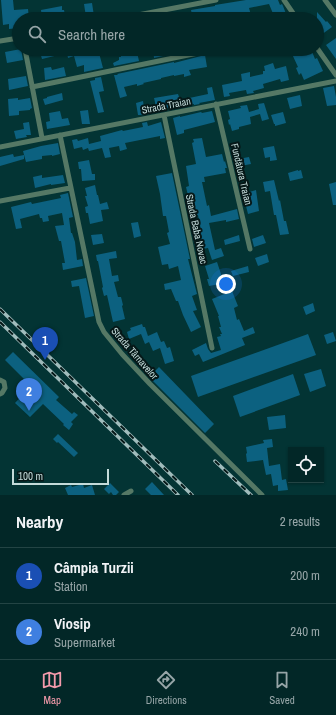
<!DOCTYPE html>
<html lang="en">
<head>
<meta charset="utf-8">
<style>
  :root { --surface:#022727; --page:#0c2f2f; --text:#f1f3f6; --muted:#96a5a7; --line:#234444; --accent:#f39aab }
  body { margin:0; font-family:"Archivo Narrow",sans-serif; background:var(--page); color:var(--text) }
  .controls { position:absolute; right:12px; bottom:12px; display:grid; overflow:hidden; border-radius:0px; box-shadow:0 1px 3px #0004 }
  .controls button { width:36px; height:36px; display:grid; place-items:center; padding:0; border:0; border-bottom:1px solid var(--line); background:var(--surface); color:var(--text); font:20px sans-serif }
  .scale { position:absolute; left:12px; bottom:10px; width:97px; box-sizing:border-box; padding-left:4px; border:2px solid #c4dbda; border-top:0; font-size:11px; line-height:14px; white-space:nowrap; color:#c4dbda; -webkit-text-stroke:3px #061818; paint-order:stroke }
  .you { position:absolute; left:226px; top:284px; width:14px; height:14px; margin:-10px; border:3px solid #fff; border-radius:50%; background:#1a73e8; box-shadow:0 0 0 6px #1a73e833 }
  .badge { display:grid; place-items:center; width:26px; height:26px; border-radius:50%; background:var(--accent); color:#fff; font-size:13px; font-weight:700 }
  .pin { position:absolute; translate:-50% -33px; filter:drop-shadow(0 1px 2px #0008) }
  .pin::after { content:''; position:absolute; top:21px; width:14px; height:12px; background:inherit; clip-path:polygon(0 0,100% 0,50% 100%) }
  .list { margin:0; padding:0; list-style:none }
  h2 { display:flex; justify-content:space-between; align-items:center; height:52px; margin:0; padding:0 16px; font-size:17px }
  h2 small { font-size:13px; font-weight:400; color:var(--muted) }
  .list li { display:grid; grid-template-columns:26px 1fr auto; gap:12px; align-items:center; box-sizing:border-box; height:56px; padding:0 16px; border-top:1px solid var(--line) }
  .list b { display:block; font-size:15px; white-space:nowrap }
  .list p { margin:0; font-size:13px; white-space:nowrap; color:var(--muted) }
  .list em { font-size:13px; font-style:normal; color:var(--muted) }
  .icon { flex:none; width:22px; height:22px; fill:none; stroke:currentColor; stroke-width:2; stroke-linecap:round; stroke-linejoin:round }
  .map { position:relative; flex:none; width:336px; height:495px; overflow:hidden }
  .search { position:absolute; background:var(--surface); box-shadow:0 1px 3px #0004; left:12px; right:12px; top:12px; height:44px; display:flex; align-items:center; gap:10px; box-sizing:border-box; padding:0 14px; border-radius:22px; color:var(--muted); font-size:15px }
  .sheet { height:164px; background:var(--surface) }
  nav { display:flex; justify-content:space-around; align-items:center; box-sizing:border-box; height:56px; border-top:1px solid var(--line); background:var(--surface); font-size:11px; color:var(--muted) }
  nav a { display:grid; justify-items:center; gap:2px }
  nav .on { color:var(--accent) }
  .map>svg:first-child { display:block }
</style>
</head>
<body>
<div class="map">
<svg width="336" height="495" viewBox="0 0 336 495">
  <rect width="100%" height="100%" fill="#033434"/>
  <path fill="#0c6180" d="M1 0H13L14 10 28 9 29 19H19V28L9 29V24L3 25Z
    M246 0H278L280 5 282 4 283 6 288 19H279L278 14 274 16 269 4 249 8 251 15 229 19H182V17L192 15 191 10 215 6V5Z
    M92 3 94 16 86 17 84 4Z
    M62 6V10H64L65 15H63V19H42L41 10Z
    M317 12 326 22 327 21 332 27 321 35 317 30Z
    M336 38V59L326 45Z
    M21 49 23 60 7 63 5 52Z
    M39 49H98L103 68 84 72V65L77 67 74 56 68 58 67 53 42 59Z
    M153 49H172V54L154 58Z
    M298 49H311L315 59 317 58 323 71 304 80 301 73 299 75 296 68 298 67 292 54 299 50Z
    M126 52V55L137 52 139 61 114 66 113 63 119 60V57H121L120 53Z
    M205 55 207 67 189 70 191 75 184 77V74L174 76V75L161 78V79L143 83 144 84 137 86V84L124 87 127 96 120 98 114 75H118L117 74 174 62V63Z
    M273 63 275 69 286 66 289 80 281 82 280 79 263 84 264 88 253 91 254 93 247 94 246 90 229 93 230 96 224 97 222 85 242 81 241 74 250 72V77L263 74V71H265L264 66Z
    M51 67 52 70 64 67 66 76 45 80 44 68Z
    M26 76 28 86 9 90 8 79Z
    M101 77 104 91 99 92 104 112 98 113 90 81 95 80V78Z
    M334 86 336 97V105L327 106 323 88Z
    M212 87 215 100 199 103 200 104 194 105V104L174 108V107L157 111 154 98 178 94 180 100 208 94 207 88Z
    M62 93 63 100 45 105 43 99 47 98V97Z
    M300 95 302 106 290 109 287 98Z
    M18 98V100L30 98 32 108 30 109V110L19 111V115L9 116 8 99Z
    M143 101 145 114 140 115H138L136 103Z
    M264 103 269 119 262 121 260 114 250 117 251 124 239 127V129L232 131 230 124 229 125 228 120 230 119 228 111 241 108 240 106 247 105 249 112 259 109 258 104Z
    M88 110 90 124H82L80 111Z
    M60 111 62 119 68 118 70 125 47 129 46 122 50 121 49 113Z
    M212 111 215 122 184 130V133L177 135 173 118 180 116V117L201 112 202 113Z
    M283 112 286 123 275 126V124H274L271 115Z
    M29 122 31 135H26L27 137 16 139 14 131 24 129 23 123Z
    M147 122 148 126 161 122 165 138 160 139V136L125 143 127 149 120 151 119 146 109 148 111 157 105 158 102 148 89 151 88 148 83 150 82 147 74 149 72 140 77 139 78 141 88 138 89 144 101 141 100 136 122 130 123 131 143 127 142 123Z
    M202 138 206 157 222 154 224 162 225 161 227 168H225L226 173 204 177 205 182H202L207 206 209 205 211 216 237 209 239 219 226 222V220L209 223 215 250 221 248 224 256 212 260 208 248 196 250 192 232 201 230 198 215 194 216 192 204H190L186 187 189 186 186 166 196 164 192 143 194 142 193 139Z
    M58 143 60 154 52 156V155L42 156V159L26 162 23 151 41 146Z
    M274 146 277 160 270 161V157L265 158 263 148Z
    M13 154 14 157 24 155V159L0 166V157Z
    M249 157 251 164 235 167 233 160Z
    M89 160 92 174H95V180L82 181 81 169H79L78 162Z
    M298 170V171L301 170 303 178 290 181 288 173Z
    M172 173 190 259H188L197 294 192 296 197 310 193 311 201 327 191 332 183 315 178 301H176L171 289 165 290 164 284 181 280 178 266 169 269 168 264 162 265 158 247 170 244 167 233 169 232 166 216H163L160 194 156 176Z
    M42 175V178L63 175 65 183 51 185V184L35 188 33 177Z
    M274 180 279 201 280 200 284 221H286L289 234 280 235 276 215H274L270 191 265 192 263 182Z
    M336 182V205H333L329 184Z
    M95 185 97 195H98L100 204 107 202 109 209 101 210 103 221 90 224 88 213H86L85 207 88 206 85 196H87L85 188Z
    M256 190 259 211 248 214 243 194Z
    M68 193 73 217 69 218 71 233H72L75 242 77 260 82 259 83 266 63 270 62 263H65L61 241H59L55 226 64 225 62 213 48 216 49 221 43 222 42 218H40L39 214 20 219 22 228 16 229 11 207 31 202 32 204 61 198 60 195Z
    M138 222 141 236 134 238 131 223Z
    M102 234 104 243 93 245 91 235Z
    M239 235 240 241 225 245 224 240Z
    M263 235 266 243 254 247 252 239Z
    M116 251 117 258 109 259 112 276 118 275 119 281 114 282 118 297H121L123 305 122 306 125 319 113 322 107 295 104 296 102 288 103 287 98 261H97L96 255Z
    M267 254 269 262 258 266 255 258Z
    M217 262 222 277 224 276 225 283 209 286 207 279H209L205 266Z
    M248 266 249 272 233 276 231 271Z
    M86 278 94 316 85 318 79 286 72 287 71 281Z
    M232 291 238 306 234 308 237 320 239 319 244 331 253 327 255 333 242 338 245 345 203 362 199 354 195 356 192 350 206 343 208 349 211 353 221 350 217 337 221 336 220 334H222L219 327H221L218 316H219L212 299Z
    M313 303 315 311 306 315 303 307Z
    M142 324 143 327H145L148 336 157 332 161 342 164 341 167 348 170 347 174 361 165 364 160 348 153 351 149 342 145 344 141 334 129 339 127 332 131 330 130 328Z
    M333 332 336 341 327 344 324 335Z
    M308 334 316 355 198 397 191 376Z
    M13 352 59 397 56 400 72 414 74 412 78 415 71 422 73 424 69 430 63 425 64 424 43 404 30 417 15 403 28 389 20 382 24 379 5 360Z
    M149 367 152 374 159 367 214 424 205 433 144 372 143 369Z
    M321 369 326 386 310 392 304 374Z
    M293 374 300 395 240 417 233 396Z
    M285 415 286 428 269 430 267 417Z
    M58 434 78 453 74 457 58 442 57 443 53 439Z
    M272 439 273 447 267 448 269 466 280 464 282 480 286 479 288 490 278 491V485L273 486 271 474 266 475 263 460 247 462 246 454 247 453 246 447 264 443 263 440Z
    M152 482 164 495H151L145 489Z
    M110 483 119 492 116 495H113L111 492 109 494 104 489Z
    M83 484 84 488 92 485 95 495H68L65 488 71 485 72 487Z"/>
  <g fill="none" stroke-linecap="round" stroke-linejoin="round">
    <path stroke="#557865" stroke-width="5" d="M284 0 297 19
      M325 0 336 15
      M117 19 216 0
      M0 41 19 38
      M317 48 336 75
      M25 49 42 138
      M32 87 198 53
      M216 104 250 249
      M164 115 212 348
      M60 135 99 322 104 332 122 354 150 384 262 495
      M0 147 336 81
      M0 201 70 188
      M0 380 4 382 5 388 2 393 0 394
      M124 495 131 491"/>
    <g stroke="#a1bcbc" stroke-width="3.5">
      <path id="rail" d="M0 309 192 495
        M0 322 178 495
        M215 461 251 495"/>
    </g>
    <use href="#rail" stroke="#061818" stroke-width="2" stroke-dasharray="6" stroke-linecap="butt"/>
  </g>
  <g text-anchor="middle" stroke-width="4" stroke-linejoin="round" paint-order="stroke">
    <g font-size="10" fill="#c4dbda" stroke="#061818">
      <text transform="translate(166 105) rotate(-11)" y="4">Strada Traian</text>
      <text transform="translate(242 174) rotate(77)" y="4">Fundătura Traian</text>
      <text transform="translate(197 229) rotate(78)" y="4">Strada Baba Novac</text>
      <text transform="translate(135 353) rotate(49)" y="4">Strada Târnavelor</text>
    </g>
  </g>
</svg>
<div class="controls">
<button><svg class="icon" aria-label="locate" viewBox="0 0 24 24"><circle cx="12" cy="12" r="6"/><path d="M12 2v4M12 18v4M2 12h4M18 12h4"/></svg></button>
</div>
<div class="scale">100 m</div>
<div class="you"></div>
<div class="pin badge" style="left:45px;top:360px;background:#1a4fb4">1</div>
<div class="pin badge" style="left:29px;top:411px;background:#3f7fe0">2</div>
<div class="search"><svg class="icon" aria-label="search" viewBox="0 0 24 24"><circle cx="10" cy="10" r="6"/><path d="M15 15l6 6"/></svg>Search here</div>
</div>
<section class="sheet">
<h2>Nearby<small>2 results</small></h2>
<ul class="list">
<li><span class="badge" style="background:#1a4fb4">1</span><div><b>Câmpia Turzii</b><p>Station</p></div><em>200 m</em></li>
<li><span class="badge" style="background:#3f7fe0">2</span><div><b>Viosip</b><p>Supermarket</p></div><em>240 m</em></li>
</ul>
</section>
<nav>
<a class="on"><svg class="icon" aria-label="map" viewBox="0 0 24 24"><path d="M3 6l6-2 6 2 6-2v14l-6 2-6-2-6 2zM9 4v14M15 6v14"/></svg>Map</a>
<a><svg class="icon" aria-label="directions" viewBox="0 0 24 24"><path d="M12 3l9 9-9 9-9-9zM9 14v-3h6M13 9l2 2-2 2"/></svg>Directions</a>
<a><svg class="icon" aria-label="saved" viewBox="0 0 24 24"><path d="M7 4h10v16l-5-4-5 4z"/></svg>Saved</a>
</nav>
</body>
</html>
